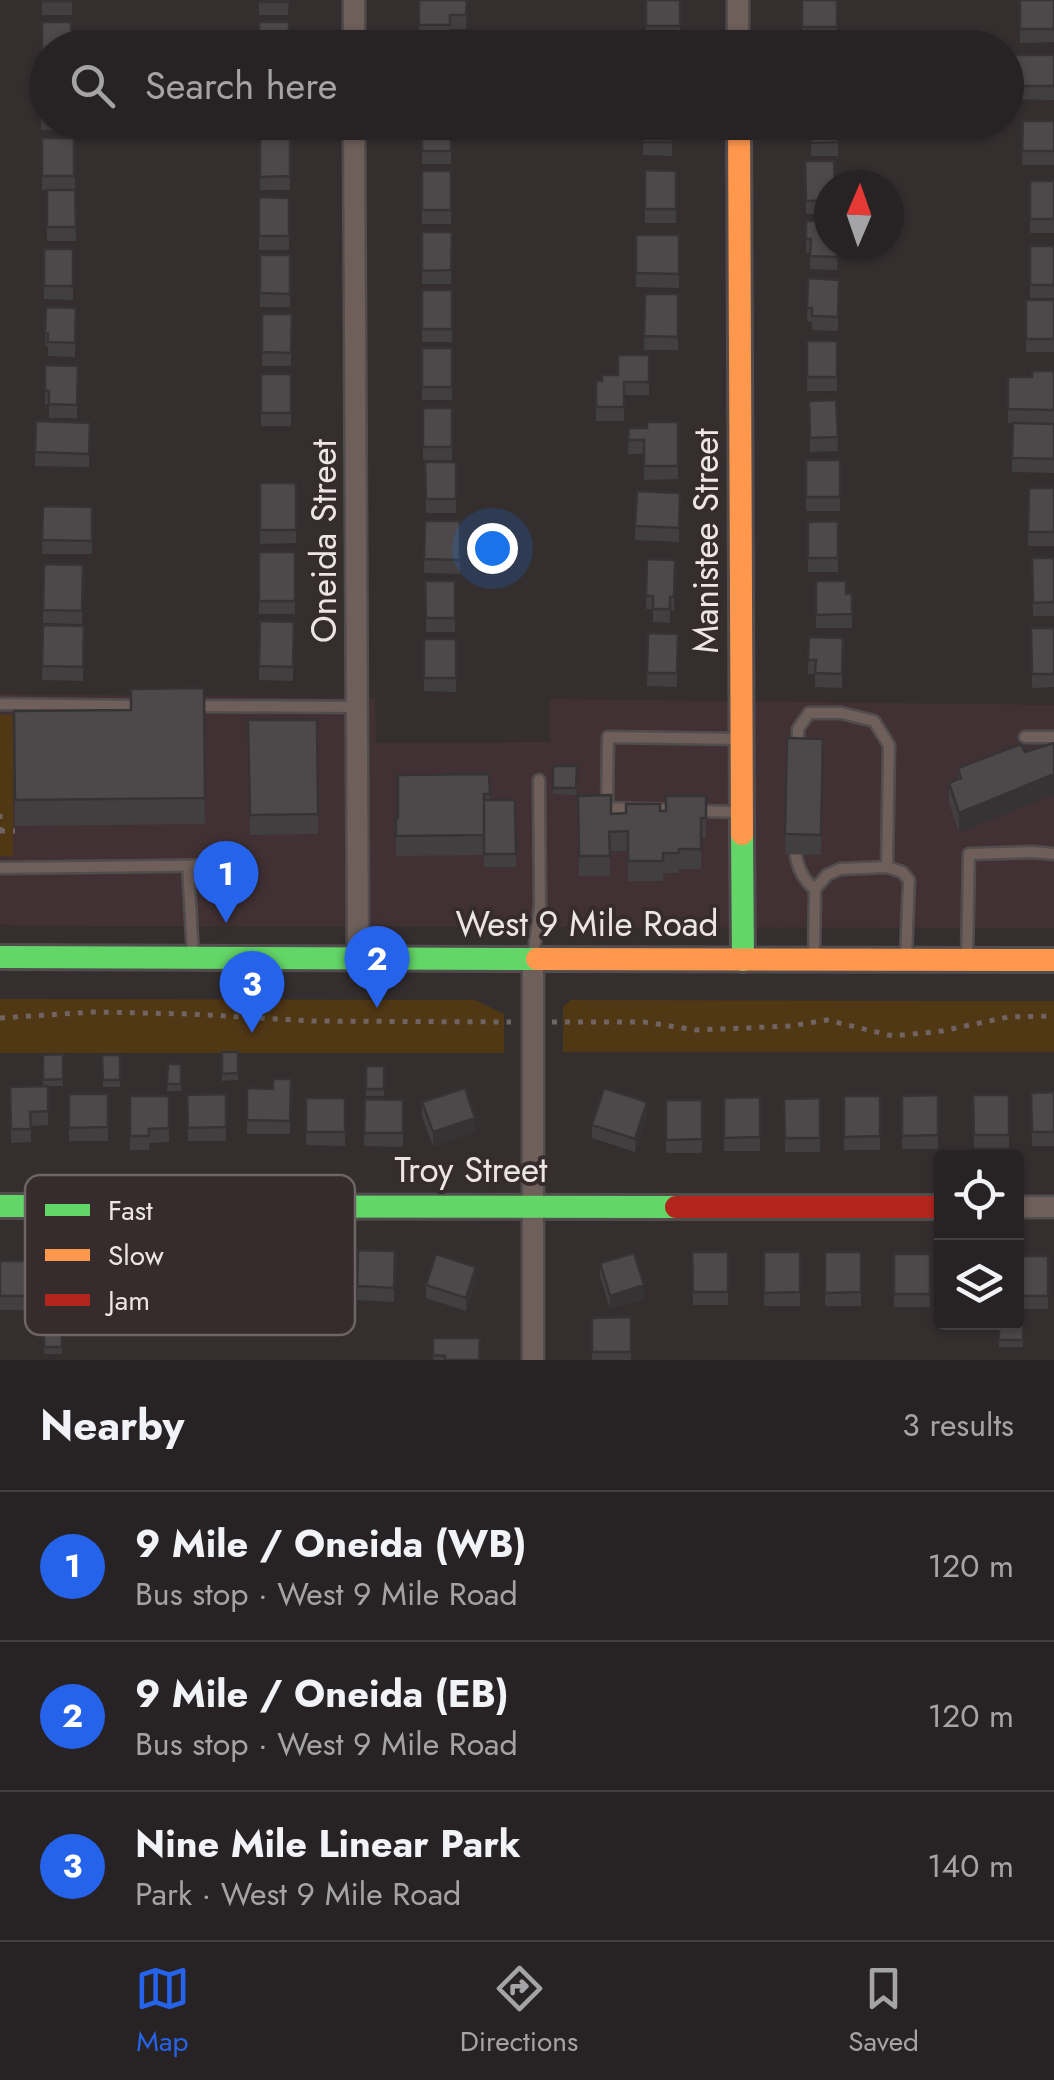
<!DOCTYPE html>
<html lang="en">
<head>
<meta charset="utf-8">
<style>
  :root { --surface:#272223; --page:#2f2a2b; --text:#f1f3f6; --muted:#a4a4a6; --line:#433f41; --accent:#2563eb }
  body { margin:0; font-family:Jost,sans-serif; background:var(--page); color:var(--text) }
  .controls { position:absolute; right:30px; bottom:30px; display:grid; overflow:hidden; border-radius:10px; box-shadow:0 2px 8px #0004 }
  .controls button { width:90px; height:90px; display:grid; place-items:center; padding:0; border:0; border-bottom:2px solid var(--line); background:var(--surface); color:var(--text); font:50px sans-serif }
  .compass { position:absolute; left:814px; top:170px; width:90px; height:90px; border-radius:50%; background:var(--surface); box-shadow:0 2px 8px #0004; rotate:2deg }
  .you { position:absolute; left:492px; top:548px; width:35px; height:35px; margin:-25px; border:8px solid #fff; border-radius:50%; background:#1a73e8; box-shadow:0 0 0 15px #1a73e833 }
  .badge { display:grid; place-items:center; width:65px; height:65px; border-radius:50%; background:var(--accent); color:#fff; font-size:32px; font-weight:700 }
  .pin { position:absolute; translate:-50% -82px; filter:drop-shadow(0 2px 5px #0008) }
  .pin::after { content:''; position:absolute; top:52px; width:35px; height:30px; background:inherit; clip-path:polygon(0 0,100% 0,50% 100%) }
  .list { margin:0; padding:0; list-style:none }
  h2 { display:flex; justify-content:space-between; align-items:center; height:130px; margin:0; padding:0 40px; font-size:42px }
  h2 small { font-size:32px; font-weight:400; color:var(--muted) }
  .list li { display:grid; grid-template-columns:65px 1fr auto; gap:30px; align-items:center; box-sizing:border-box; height:150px; padding:0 40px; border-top:2px solid var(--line) }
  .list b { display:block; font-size:38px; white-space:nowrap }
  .list p { margin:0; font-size:32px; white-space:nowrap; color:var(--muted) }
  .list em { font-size:32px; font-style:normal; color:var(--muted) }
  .icon { flex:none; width:55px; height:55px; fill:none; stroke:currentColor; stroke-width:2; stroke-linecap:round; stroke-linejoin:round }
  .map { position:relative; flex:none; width:1054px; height:1360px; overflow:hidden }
  .search { position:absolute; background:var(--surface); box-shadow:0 2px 8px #0004; left:30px; right:30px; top:30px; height:110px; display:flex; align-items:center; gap:25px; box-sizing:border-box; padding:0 35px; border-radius:55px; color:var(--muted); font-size:38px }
  .sheet { height:580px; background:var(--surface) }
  nav { display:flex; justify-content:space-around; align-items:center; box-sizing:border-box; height:140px; border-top:2px solid var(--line); background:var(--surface); font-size:28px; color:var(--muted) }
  nav a { display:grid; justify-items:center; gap:5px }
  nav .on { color:var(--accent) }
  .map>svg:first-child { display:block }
</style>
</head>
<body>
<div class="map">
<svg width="1054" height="1360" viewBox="0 0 1054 1360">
  <rect width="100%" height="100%" fill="#342e2f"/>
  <path fill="#413134" d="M0 694 375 698 376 743 550 742V699L1054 705V928L15 926 0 924Z"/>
  <path fill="#513815" d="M0 715H13V856H0Z
    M0 999 475 1000 504 1014V1053H0Z
    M571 1000 1054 1001V1052H563V1007Z"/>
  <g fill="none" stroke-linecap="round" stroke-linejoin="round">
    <g stroke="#514c4d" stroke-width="15">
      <path id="lane" d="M0 704 141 706
        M193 706 356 707
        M1025 737H1054
        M798 752V729L809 713H841L874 721 889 745 887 867
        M676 810 607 808 608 737 741 739
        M693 811 741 812
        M795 844C795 861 801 879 815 889
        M188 866 193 955
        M0 868 241 865
        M533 958 540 905 539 780
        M814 959 815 889 827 875 840 869 887 867 902 872 909 880 906 956
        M967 959 969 854 1033 852 1054 854"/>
    </g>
    <g stroke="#514c4d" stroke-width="25">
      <path id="street" d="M354 0V48
        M738 0V48
        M354 122 358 958
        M1016 1207H1054
        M533 1360V959"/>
    </g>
    <g stroke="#514c4d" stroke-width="28">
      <path id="fast" d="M742 834 743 960
        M0 957 537 959
        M0 1206 676 1207"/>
    </g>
    <g stroke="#514c4d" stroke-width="28">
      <path id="slow" d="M739 122 742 834
        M537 959 1054 960"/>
    </g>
    <g stroke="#514c4d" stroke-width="28">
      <path id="jam" d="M676 1207H942"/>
    </g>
    <path stroke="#6f6461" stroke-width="5" stroke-dasharray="5 8" stroke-linecap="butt" d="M0 814V831
      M0 831H15
      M0 1018 93 1012 190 1014 312 1021 511 1022
      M552 1022H644L696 1030 791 1026 827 1020 893 1036 942 1031 1008 1017 1054 1016"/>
    <use href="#lane" stroke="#6e5f5a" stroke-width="10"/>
    <use href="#street" stroke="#6e5f5a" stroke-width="20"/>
    <use href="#fast" stroke="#63d668" stroke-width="22"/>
    <use href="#slow" stroke="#ff974d" stroke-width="22"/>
    <use href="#jam" stroke="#b3261e" stroke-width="22"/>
  </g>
  <path fill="#423f40" d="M42 0H72V15H42Z
    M259 0H289L288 15H259Z
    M419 0H467L466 29H450V38H419Z
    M646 0H680V40L646 39Z
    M802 0H837V41H802Z
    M1020 0H1054V42L1020 43Z
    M42 22 48 48V74H42Z
    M1008 55H1054V100L1008 99Z
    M41 78H48V122H71V130H41Z
    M1023 121H1054V165H1022Z
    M260 122H290L289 132H260Z
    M422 122H451V164H422Z
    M644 122 673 123 672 156 643 155Z
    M804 122H838V156H811V140H805Z
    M42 138H74L76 241H47V190H66H42Z
    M260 138H290V190H260Z
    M805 161 829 185V214H806Z
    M645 170 676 171V223H645Z
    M422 171H451V224H422Z
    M1030 181H1054V233H1030Z
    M259 197 289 198V250H259Z
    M806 221 838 245 837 270 810 269V253H806Z
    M422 232H452L451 284H422Z
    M636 235H679V288L636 287Z
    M1030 246H1054V298H1030Z
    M44 249H73V300L44 299Z
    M260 255H290V307H260Z
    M808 278 839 280 838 331 812 330V322L807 321Z
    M422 290H452V342H422Z
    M645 294H678V350H644Z
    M1026 300H1054V352H1026Z
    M46 307 76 308 75 357 48 356V346H45Z
    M262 314H292L291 366H262Z
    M807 341H837V391H807Z
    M422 348H452V400H422Z
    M649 355V395H624V421H596V381H602L618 375Z
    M45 365 78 366 77 418H49V404H45Z
    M1054 371V423H1008V377H1032Z
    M261 374H291V426H261Z
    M836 400 838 451 810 452 809 401Z
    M423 408H452V460H423Z
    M36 421 90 423 89 467 35 466Z
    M678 422V479L644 480V454H628L629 428H647Z
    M1054 424V473L1012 472V458Z
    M806 460H840V511H806Z
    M425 462H456V513H426Z
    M260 483H296V543L260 544Z
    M1029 488H1054V546H1028Z
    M637 491 680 493 679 542 635 540Z
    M43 506 92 507V554H42Z
    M425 521H460V574L424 573Z
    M838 521V572H808V522Z
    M259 552H295V614H259Z
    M1032 558H1054V616H1033Z
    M647 559 675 560 674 611 670 610V623L653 622V609H646Z
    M83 565 82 624 43 623V610Z
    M425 581H455V632H426Z
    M816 581 846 594 852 593V628H816Z
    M294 622 293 681 259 680V666Z
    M43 625 84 626 83 681 42 680Z
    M1031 628H1054V687L1032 688Z
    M648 633 678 634 677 687 647 686Z
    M809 637 843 638 842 688 815 687V674H808Z
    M424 639H456V692L424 691Z
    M204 688 205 824 15 826 14 711 131 710Z
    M248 720H317L318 834 250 835Z
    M787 738 823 739 821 855 785 854Z
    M1021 744 959 833 949 803V783L958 779V768Z
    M553 766H577L576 795 553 794Z
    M489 774 490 800H515L516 867H484V855L396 856V818Z
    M578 796 611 814 666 811 706 796V838H701V869H679V873H663V881H628V851H610V876H579Z
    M222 1052H238V1080L222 1081Z
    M63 1054V1086H48V1125L31 1126V1142L11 1143 10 1087 43 1086V1055Z
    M102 1055H120V1087H103Z
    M168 1064H181V1091H167Z
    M366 1066H384V1096H366Z
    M291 1079 290 1134H247V1088L273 1089Z
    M1054 1092V1146H1032L1031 1093Z
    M69 1094H108V1141H69Z
    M226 1094V1141H188L187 1095Z
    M938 1095V1149H902V1096Z
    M973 1095H1009V1148H974Z
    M130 1096H169V1142L149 1143V1150H130Z
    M844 1096H880V1150H844Z
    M760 1097V1151H724V1098Z
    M306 1098H345V1146L306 1145Z
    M820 1098V1152H785L784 1099Z
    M365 1099 403 1100V1147L364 1146Z
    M666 1100H702V1153H666Z
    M422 1102 475 1132 433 1146 422 1116Z
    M647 1115 635 1152 592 1138V1125Z
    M336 1250 334 1309 296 1307 297 1262 317 1263Z
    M358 1250 395 1251 394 1302 357 1300Z
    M692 1252H728V1305H693Z
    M764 1252H800V1306H764Z
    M825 1252H861V1306H825Z
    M894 1254H930V1307H894Z
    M237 1255 272 1256V1304H236Z
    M101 1256V1314H66V1318H47V1273L81 1270Z
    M154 1256V1305H134V1315H105L106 1261H119Z
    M177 1256H212L213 1305H177Z
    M1016 1256H1048V1309H1016Z
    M0 1261H36V1310H0Z
    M600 1263 644 1299 610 1309 600 1276Z
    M476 1280 466 1311 426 1298V1285Z
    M631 1317V1360H592V1318Z
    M1023 1319V1347H999V1322Z
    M44 1321 62 1322V1354H44Z
    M433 1338 479 1360H433Z"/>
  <path fill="#363334" d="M1054 774V794L959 833V813Z
    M647 1102V1115L635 1152V1139Z
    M475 1118V1132L433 1146V1132Z
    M476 1267V1280L466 1311V1298Z
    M644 1285V1299L610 1309V1296Z"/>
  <path fill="#4d494b" stroke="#363334" stroke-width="2.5" d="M42 0H72V1H42Z
    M259 0H288V2H259Z
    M419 0H467L466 15H450V25H419Z
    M646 0H680V26H646Z
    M802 0H837V27H802Z
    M1020 0H1054V29H1020Z
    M42 22H71V48H48V61H42Z
    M259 22H289V48H259Z
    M805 44 838 45 837 48H805Z
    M1008 55H1054V86H1008Z
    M41 78H48V117H41Z
    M1023 121H1054V151H1022Z
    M422 122H451V151H422Z
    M644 122H673L672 142H643Z
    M805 122H838V142L811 143V126H805Z
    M42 138H74V176H42Z
    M260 138H290V176L260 177Z
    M805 161H834L835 185H829V200L806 201Z
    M645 170 676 171V209H645Z
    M422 171H451V210H422Z
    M1030 181H1054V219H1030Z
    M47 190H75L76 227H47Z
    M259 197 289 198V236H259Z
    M806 221H829V245H837V257L810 256 811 239H806Z
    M422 232H452L451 270 422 271Z
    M636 235H679V274L636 273Z
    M1030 246H1054V285H1030Z
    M44 249H73V286H44Z
    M260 255H290V294L260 293Z
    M808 278 839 280 838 317 812 316V308H807Z
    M422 290H452V329H422Z
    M645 294H678V337L644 336Z
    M1026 300H1054V339H1026Z
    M46 307 76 308 75 343 48 342V333L45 332Z
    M262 314H292L291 353 262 352Z
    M807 341H837V377H807Z
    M422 348H452V387H422Z
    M618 355H649V382H624V407H596V381H602V375H618Z
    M45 365 78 366 77 405 49 404V391L45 390Z
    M1032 371H1054V410L1008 409V377H1032Z
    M261 374H291V413H261Z
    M836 400 838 437 810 438 809 401Z
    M423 408H452V447H423Z
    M36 421 90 423 89 454 35 452Z
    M647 422H678V466H644V440H628L629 428H647Z
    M1013 423 1054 424V459L1012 458Z
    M806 460H840V497H806Z
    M425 462H456V499H426Z
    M260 483H296V530H260Z
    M1029 488H1054V532H1028Z
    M637 491 680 493 679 528 635 526Z
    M43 506 92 507V541L42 540Z
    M425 521H460V560L424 559Z
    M838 521V558H808V522Z
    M259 552H295V601H259Z
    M1032 558H1054V602L1033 603Z
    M647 559 675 560 674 597H670V609H653V596H646Z
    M44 564 83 565 82 611 43 610Z
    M425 581H455V618H426Z
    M816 581H846V594L852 593V614L816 615Z
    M260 621 294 622 293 667 259 666Z
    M43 625 84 626 83 667 42 666Z
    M1031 628H1054V674H1032Z
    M648 633 678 634 677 673H647Z
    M809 637 843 638 842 674 815 673 816 660H808Z
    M424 639H456V678H424Z
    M204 688 205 798 15 800 14 711 131 710V689Z
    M248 720H317L318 814 250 815Z
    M787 738 823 739 821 835 785 834Z
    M1054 743V774L959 813 949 783 961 778 958 768 1021 744 1025 752Z
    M553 766H577L576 788H553Z
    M489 774 490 794H484V835L396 836V818H398V775Z
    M611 795V814L626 813V804H660V811H666V796H706V818H701V849H679V853H663V861H628V831L609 832 610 856H579L578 796Z
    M484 800H515L516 854H484Z
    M222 1052H238V1073L222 1074Z
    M63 1054V1079L43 1080V1055Z
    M102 1055H120V1080H103Z
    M168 1064H181V1084H167Z
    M366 1066H384V1089H366Z
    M273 1079H291L290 1121 247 1120V1088L273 1089Z
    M48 1086V1111L30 1112 31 1129H11L10 1087Z
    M465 1088 475 1118 433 1132 422 1102Z
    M604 1088 647 1102 635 1139 592 1125Z
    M1054 1092V1132H1032L1031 1093Z
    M69 1094H108V1127L69 1128Z
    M226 1094V1127L188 1128 187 1095Z
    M938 1095V1135L902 1136V1096Z
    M973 1095H1009V1135H974Z
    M130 1096H169V1128L149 1129V1136H130Z
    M844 1096H880V1136L844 1137Z
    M760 1097V1137L724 1138V1098Z
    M306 1098H345V1132H306Z
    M820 1098V1138H785L784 1099Z
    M365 1099 403 1100V1133H364Z
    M666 1100H702V1139L666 1140Z
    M358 1250 395 1251 394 1288 357 1286Z
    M692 1252H728V1292H693Z
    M764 1252H800V1292L764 1293Z
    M825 1252H861V1292L825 1293Z
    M634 1253 644 1285 610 1296 600 1263Z
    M436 1254 476 1267 466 1298 426 1285Z
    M894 1254H930V1294H894Z
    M1016 1256H1048V1296H1016Z
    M0 1261H36V1296H0Z
    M631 1317V1352H592V1318Z
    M1016 1319H1023V1340H999V1322H1016Z
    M44 1321 62 1322V1347H44Z
    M433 1338H480L479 1360H445V1356L433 1355Z"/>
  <g text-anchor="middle" stroke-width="8" stroke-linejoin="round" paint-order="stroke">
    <g font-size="35" fill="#ece5e6" stroke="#362c2e">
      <text transform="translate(324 541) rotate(-90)" y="12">Oneida Street</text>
      <text transform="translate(706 541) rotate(-90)" y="12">Manistee Street</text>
      <text x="587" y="936">West 9 Mile Road</text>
      <text x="471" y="1182">Troy Street</text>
    </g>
  </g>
  <rect x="25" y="1175" width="330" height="160" rx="15" fill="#362c2e" stroke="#6d6465" stroke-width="2.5"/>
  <rect x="45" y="1204" width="45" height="12" fill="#63d668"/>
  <rect x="45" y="1249" width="45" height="12" fill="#ff974d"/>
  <rect x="45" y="1294" width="45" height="12" fill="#b3261e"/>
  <g font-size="28" fill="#ece5e6">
    <text x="108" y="1220">Fast</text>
    <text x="108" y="1265">Slow</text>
    <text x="108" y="1310">Jam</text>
  </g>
</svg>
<div class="controls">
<button><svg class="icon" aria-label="locate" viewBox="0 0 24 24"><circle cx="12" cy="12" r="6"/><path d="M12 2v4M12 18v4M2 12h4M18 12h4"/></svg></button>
<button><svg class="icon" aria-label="layers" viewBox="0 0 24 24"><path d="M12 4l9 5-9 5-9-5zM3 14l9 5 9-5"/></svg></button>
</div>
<svg class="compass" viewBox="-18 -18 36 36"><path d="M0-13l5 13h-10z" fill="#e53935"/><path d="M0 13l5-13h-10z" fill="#a4a4a6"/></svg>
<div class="you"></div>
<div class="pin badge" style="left:226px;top:923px">1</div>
<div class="pin badge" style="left:377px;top:1008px">2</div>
<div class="pin badge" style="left:252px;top:1033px">3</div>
<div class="search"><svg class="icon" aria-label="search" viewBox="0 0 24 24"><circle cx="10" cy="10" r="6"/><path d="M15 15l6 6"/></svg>Search here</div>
</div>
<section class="sheet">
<h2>Nearby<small>3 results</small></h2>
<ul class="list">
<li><span class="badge">1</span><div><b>9 Mile / Oneida (WB)</b><p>Bus stop · West 9 Mile Road</p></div><em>120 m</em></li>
<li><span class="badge">2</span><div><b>9 Mile / Oneida (EB)</b><p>Bus stop · West 9 Mile Road</p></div><em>120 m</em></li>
<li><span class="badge">3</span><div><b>Nine Mile Linear Park</b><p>Park · West 9 Mile Road</p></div><em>140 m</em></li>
</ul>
</section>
<nav>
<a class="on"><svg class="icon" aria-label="map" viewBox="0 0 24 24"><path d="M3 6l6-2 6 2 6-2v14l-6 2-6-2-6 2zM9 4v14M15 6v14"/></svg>Map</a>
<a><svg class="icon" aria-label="directions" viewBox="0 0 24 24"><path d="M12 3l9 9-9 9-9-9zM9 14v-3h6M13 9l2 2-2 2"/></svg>Directions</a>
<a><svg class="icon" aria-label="saved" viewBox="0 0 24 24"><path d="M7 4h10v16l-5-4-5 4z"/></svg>Saved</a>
</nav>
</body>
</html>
